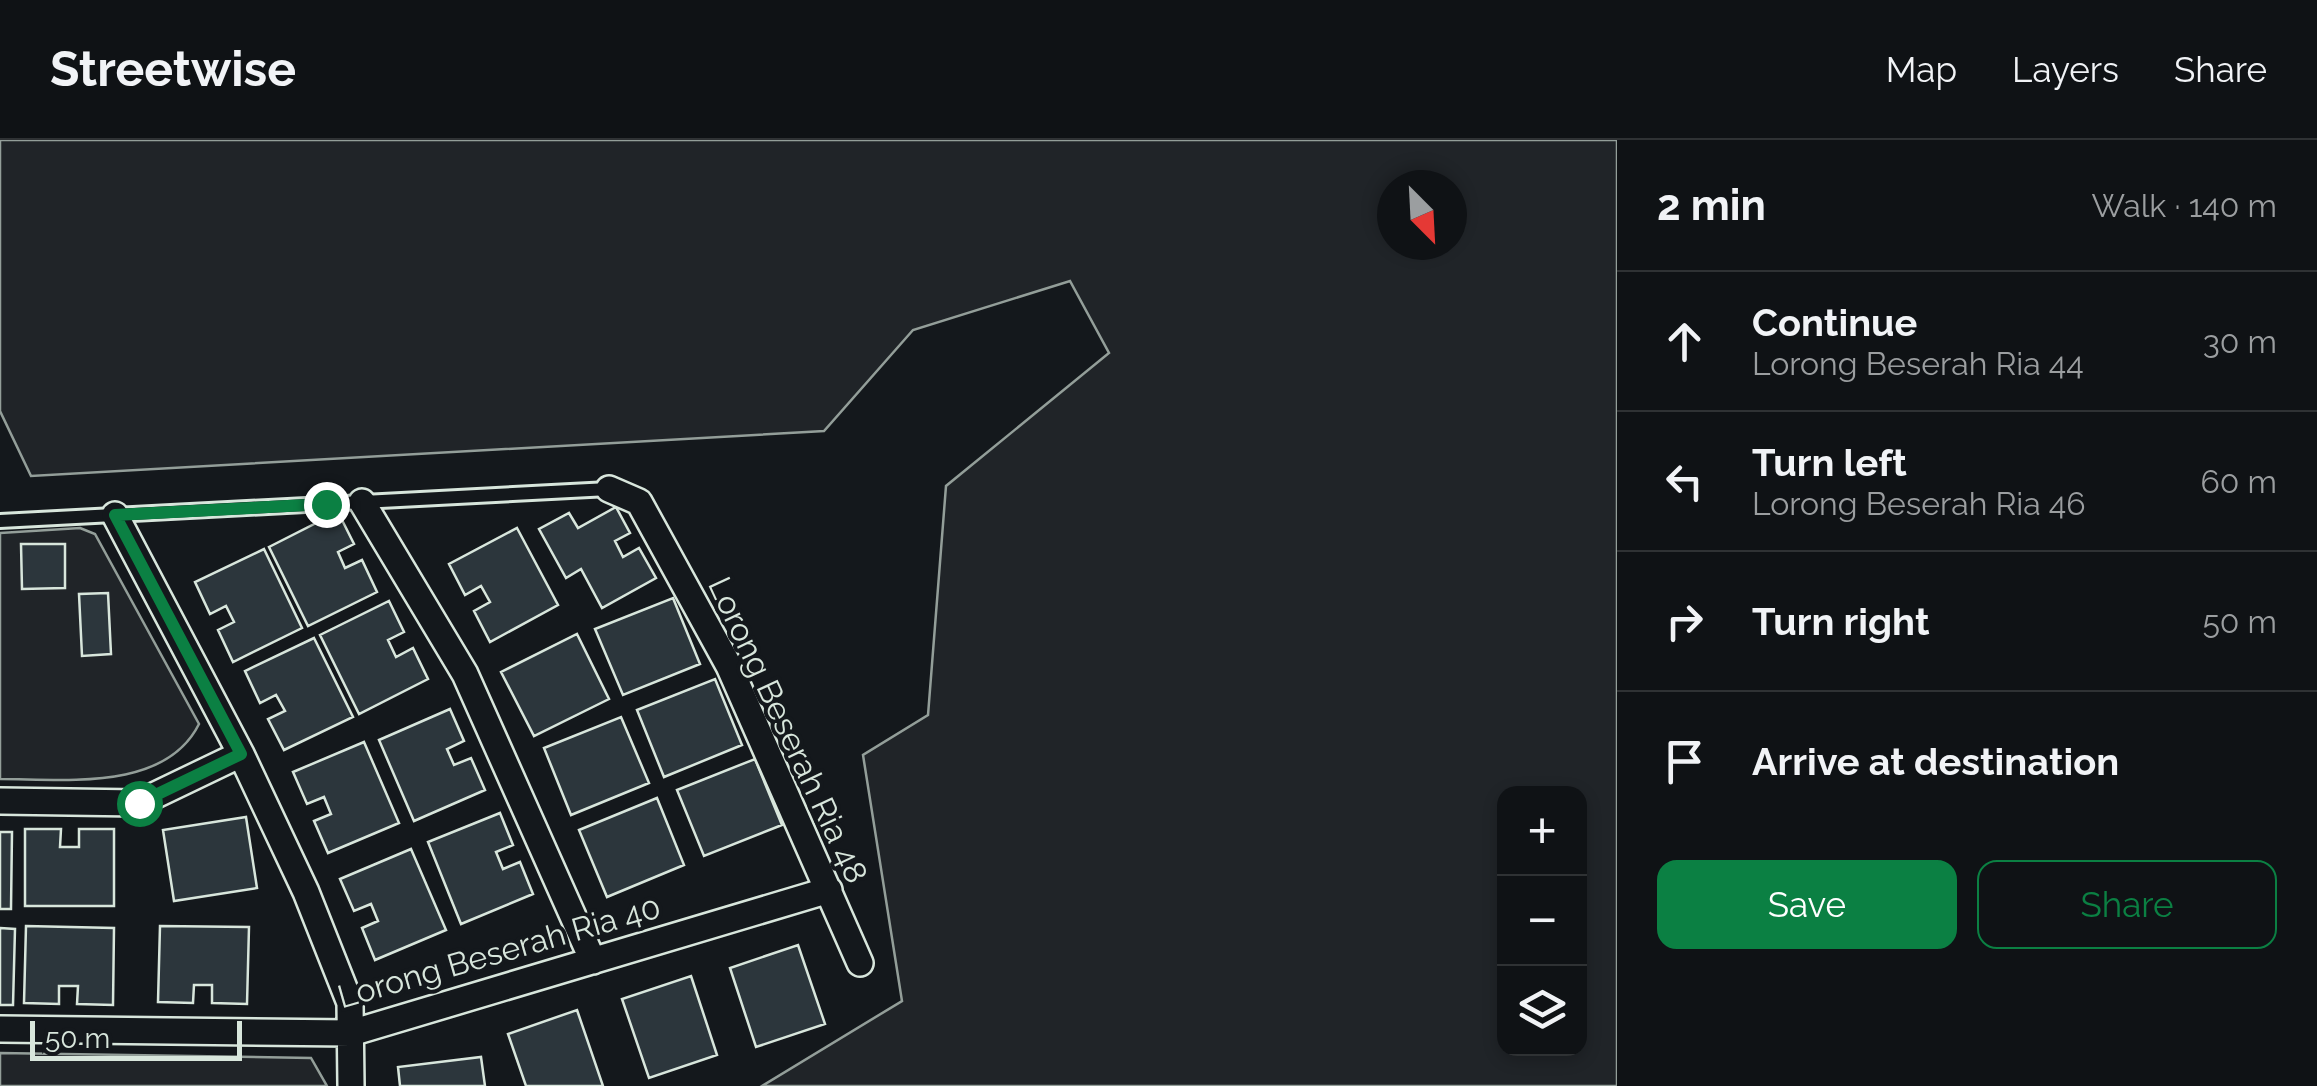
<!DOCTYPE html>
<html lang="en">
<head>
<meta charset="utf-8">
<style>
  :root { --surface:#0f1215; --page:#1d2022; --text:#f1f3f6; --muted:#9b9ea0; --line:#2f3234; --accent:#0b8043 }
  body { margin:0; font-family:Raleway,sans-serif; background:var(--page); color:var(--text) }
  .controls { position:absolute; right:30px; bottom:30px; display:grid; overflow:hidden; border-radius:20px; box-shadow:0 5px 15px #0003 }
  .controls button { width:90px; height:90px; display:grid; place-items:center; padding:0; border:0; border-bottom:2px solid var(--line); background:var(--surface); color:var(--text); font:50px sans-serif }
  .compass { position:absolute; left:1377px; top:30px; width:90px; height:90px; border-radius:50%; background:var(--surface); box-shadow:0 5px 15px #0003; rotate:156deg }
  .scale { position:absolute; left:30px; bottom:25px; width:212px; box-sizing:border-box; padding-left:10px; border:5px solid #d8e6dc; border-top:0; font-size:28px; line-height:35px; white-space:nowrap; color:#d8e6dc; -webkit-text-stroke:8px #14181c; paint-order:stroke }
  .stop { position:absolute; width:30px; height:30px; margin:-22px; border:8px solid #0b8043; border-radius:50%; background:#fff }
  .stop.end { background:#0b8043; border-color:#fff; box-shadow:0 2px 10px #0008 }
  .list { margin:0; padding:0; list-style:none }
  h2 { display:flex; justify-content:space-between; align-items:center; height:130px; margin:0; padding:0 40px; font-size:42px }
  h2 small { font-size:32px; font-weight:400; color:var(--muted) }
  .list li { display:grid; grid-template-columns:65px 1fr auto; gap:30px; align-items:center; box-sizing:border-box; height:140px; padding:0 40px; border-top:2px solid var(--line) }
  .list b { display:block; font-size:38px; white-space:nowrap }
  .list p { margin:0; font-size:32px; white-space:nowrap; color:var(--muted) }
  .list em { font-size:32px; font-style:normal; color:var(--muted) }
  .actions { display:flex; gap:20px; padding:30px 40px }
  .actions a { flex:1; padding:22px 0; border:2px solid var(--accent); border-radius:20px; text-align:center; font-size:35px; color:var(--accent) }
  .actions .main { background:var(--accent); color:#fff }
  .icon { flex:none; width:55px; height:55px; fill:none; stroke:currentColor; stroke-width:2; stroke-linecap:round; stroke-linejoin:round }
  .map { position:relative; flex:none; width:1617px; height:946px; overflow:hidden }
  header { display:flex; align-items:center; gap:60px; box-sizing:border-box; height:140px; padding:0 50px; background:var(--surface); border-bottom:2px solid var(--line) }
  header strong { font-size:48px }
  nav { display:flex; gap:55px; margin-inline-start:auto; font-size:35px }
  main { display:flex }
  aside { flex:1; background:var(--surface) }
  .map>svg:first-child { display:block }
</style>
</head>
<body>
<header>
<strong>Streetwise</strong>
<nav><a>Map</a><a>Layers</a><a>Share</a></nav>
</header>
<main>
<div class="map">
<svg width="1617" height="946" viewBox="0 0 1617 946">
  <rect width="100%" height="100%" fill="#14181c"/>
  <path fill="#202428" stroke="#939e99" stroke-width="2.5" fill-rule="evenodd" d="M0 0H1617V946H762L902 861 863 615 928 575 946 346 1109 213 1070 141 913 190 824 291 31 336 0 271ZM1392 45H1452V105H1392ZM1504 654H1580V908H1504Z
    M80 388 95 394 199 584C165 652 64 639 0 639V393Z
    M0 913 311 918 327 946H0Z"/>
  <path fill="#2c363c" stroke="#d8e6dc" stroke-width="2.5" d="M616 367 630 393 615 401 623 417 639 408 656 438 602 468 581 429 566 438 539 389 569 373 578 388Z
    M338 372 354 404 338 412 345 428 362 420 377 452 308 486 269 407Z
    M517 388 558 465 490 502 474 471 490 462 481 446 465 455 449 424Z
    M21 404H65V448L22 449Z
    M264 409 302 488 233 522 218 490 234 482 226 466 210 474 195 442Z
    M108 453 111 514 82 516 79 454Z
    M673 458 700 524 623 555 595 489Z
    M389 461 404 492 388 500 396 517 413 508 428 539 359 574 320 495Z
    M577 494 609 559 534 596 501 532Z
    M314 498 353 577 284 610 268 579 285 571 276 555 260 563 245 531Z
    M715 539 742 605 664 637 637 570Z
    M450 569 464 601 447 609 454 625 471 618 485 650 414 681 379 600Z
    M621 577 649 643 571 675 544 608Z
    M364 602 399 683 328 713 314 681 331 674 324 657 307 664 293 632Z
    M755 619 782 685 704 716 677 650Z
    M657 658 684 725 607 757 579 690Z
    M500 673 513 705 496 712 503 729 520 722 533 754 461 784 428 702Z
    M246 677 257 748 174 761 163 690Z
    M25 689H61L60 707H79V689H114V766H25Z
    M0 692H12L11 769H0Z
    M411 709 446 790 375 820 362 788 378 781 371 764 354 771 340 739Z
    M26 786 114 788 113 865 77 864 78 846H59V864L24 863Z
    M160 786 249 787 247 864 212 863V845H194L193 863 158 862Z
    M0 788 15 789 13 865H0Z
    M798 805 825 884 756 907 730 828Z
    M691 836 717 915 649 938 622 859Z
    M577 870 603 946H526L508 894Z
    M481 917 485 946H400L398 927Z"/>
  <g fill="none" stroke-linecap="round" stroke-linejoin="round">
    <g stroke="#d8e6dc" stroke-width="18">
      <path id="service" d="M0 381 609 349"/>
    </g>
    <g stroke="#d8e6dc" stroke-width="30">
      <path id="minor" d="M609 349 639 362 729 526 860 823
        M362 362 465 534 593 821
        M115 375 241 614 306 752 350 863 351 946
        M0 661 139 663 241 614
        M0 889 351 893 829 750"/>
    </g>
    <use href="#service" stroke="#14181c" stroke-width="12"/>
    <use href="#minor" stroke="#14181c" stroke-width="25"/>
  </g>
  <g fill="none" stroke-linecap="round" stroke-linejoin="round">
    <path stroke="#0b8043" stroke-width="12" d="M139 663 241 614 115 375 326 364"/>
  </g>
  <g text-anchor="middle" stroke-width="8" stroke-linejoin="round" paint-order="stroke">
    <g font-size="32" fill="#d8e6dc" stroke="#14181c">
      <text transform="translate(788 590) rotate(65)" y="11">Lorong Beserah Ria 48</text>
      <text transform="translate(499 812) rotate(-16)" y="11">Lorong Beserah Ria 40</text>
    </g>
  </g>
</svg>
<div class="controls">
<button>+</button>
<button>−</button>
<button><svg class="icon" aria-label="layers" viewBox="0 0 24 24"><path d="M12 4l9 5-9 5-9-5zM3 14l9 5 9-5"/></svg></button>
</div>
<svg class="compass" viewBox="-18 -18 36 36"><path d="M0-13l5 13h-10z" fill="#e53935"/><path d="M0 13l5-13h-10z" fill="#9b9ea0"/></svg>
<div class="scale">50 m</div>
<div class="stop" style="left:139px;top:663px"></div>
<div class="stop end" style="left:326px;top:364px"></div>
</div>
<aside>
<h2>2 min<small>Walk · 140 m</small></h2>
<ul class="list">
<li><svg class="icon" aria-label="ahead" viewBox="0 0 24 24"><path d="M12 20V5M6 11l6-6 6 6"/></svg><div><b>Continue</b><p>Lorong Beserah Ria 44</p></div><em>30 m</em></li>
<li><svg class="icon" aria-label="left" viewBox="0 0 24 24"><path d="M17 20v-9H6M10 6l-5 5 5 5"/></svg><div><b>Turn left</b><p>Lorong Beserah Ria 46</p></div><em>60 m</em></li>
<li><svg class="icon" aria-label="right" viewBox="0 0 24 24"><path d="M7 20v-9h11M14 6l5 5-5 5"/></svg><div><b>Turn right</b></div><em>50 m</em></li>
<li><svg class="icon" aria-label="arrive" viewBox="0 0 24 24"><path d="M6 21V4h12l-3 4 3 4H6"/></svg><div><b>Arrive at destination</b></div></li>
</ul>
<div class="actions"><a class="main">Save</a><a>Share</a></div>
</aside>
</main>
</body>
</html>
